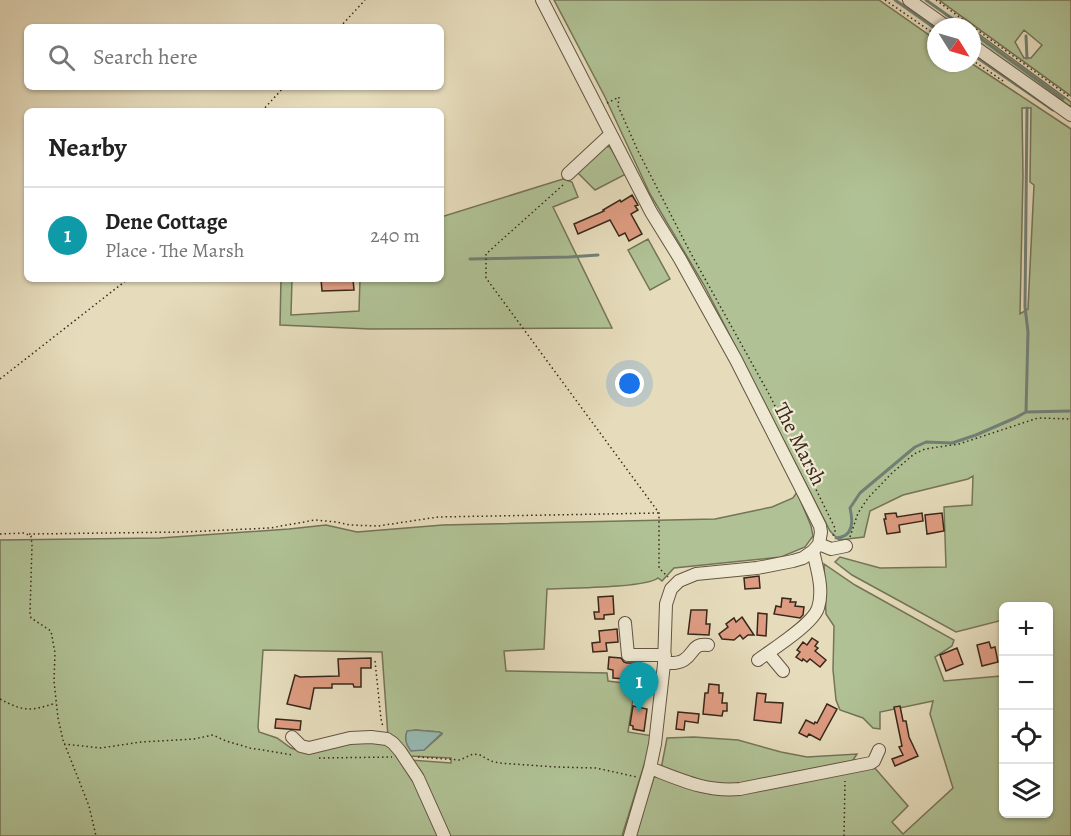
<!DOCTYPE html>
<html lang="en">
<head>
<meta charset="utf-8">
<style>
  :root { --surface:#fff; --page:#f2f2f2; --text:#222; --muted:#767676; --line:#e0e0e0; --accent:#7c3aed }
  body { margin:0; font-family:Alegreya,serif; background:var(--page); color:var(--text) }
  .controls { position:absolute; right:18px; bottom:18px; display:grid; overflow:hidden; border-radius:9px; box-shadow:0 2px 4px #0004 }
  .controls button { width:54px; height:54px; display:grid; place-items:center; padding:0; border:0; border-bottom:2px solid var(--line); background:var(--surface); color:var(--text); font:30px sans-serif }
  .compass { position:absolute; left:927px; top:18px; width:54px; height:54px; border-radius:50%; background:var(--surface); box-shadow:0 2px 4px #0004; rotate:127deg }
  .you { position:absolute; left:630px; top:384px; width:21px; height:21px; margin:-15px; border:4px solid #fff; border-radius:50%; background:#1a73e8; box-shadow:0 0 0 9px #1a73e833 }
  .badge { display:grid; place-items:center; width:39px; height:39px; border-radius:50%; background:var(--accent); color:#fff; font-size:20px; font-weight:700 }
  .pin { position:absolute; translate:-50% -50px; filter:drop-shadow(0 2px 3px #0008) }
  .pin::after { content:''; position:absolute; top:32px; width:21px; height:18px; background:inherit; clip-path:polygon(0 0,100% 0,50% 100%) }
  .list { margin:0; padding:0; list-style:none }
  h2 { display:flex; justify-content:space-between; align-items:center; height:78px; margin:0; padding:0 24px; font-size:26px }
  h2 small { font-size:20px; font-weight:400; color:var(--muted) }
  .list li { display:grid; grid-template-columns:39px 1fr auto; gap:18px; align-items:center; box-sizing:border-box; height:96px; padding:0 24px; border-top:2px solid var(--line) }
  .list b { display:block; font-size:22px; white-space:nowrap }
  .list p { margin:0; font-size:20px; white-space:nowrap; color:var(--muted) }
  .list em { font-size:20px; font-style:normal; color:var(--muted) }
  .icon { flex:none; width:33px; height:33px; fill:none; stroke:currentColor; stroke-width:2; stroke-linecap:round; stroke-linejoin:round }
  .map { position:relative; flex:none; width:1071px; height:836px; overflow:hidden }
  .search { position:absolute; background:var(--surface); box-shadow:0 2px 4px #0004; left:24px; top:24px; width:420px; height:66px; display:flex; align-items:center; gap:15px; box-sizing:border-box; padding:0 21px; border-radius:9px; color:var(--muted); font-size:22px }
  .panel { position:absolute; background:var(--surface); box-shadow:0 2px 4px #0004; left:24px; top:108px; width:420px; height:174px; border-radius:9px }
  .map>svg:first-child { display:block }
</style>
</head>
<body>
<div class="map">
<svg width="1071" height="836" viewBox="0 0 1071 836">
  <rect width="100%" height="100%" fill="#e6dcbc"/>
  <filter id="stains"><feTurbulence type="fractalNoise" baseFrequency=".00333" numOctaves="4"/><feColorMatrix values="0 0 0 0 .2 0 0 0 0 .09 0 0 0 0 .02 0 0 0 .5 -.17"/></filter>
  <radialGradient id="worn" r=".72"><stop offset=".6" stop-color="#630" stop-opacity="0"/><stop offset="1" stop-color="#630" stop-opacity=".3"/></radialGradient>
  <path fill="#b0c295" stroke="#747458" stroke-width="1.5" fill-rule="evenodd" d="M554 0H879L936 40V63H971L1071 129V836H635L655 774 711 794H736L874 767 908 806 892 822 903 834 953 788 930 714 933 701 880 712V729L873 728 863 718 840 710 836 700 833 670 834 626 826 614 824 564 855 585 954 640 952 646 935 657 944 681 1001 676 1003 674 1004 814H1048V606H1004L1003 620 956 632 852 575 835 562 840 557 880 568 946 567 944 507 972 505 973 476 968 479 903 495 870 511 864 537 839 540 830 531 704 285 650 194 605 97ZM1022 108H1031L1030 182 1034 185 1028 309 1020 314 1023 175Z
    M939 0H1071V96ZM1024 30 1042 45 1031 58H1024L1015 42Z
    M972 29 1071 102V107L1008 64 972 37Z
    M604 146 610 147 626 174 595 190 578 173Z
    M563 179 572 182 578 197 553 207 612 328 370 329 280 325 281 279H292L291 315 359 311 360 279H441V217Z
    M648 239 670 279 650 290 628 250Z
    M797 492 811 526 813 536 805 547 781 557 674 568 662 581 658 578C646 588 567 588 547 589L544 649 504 651 506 671 607 673 608 681 631 684 633 699 628 732 653 736 622 836H447L411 760 451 763V758L408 756 388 737 382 652 263 650 258 727 259 732 277 738 291 748 309 754 354 740 388 744 417 784 440 836H0V540L160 538 289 529 326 525 357 532 443 525 715 519 772 507 793 498ZM415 730 439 732 442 734 424 750H415Z
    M694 737 738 740 781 752 807 757 857 754 851 763 817 771 717 787 661 769 667 738Z"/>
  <path fill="#97bbb5" stroke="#718077" stroke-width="1.5" d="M415 730 439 732 442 733 424 750 411 751C406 744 404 739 407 731Z"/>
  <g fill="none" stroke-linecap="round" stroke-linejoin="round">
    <path stroke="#718077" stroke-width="3" d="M895 0 936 29
      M926 0 964 27
      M972 32 1063 99
      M1026 36 1027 58
      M972 54 1053 110
      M470 259 569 257 598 255
      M1026 412 1028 332 1025 307 1027 108
      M836 538C854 537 853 521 850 508L860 493 915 447 926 442 952 443 976 435 1015 418 1026 412 1071 411"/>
  </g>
  <path fill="#de9c82" stroke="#39271a" stroke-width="1.5" d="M632 195 638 205 635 206 638 210 631 214 642 234 629 241 625 233 619 236 610 220 578 234 574 224 604 211 603 210 620 200 621 202Z
    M321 279H353L354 290 322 291Z
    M896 513 897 517 922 513 923 521 899 525 900 532 887 534 884 519H886L885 514Z
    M942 513 944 531 927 534 925 515Z
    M759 576 760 588 745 589 744 578Z
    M613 596 614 614 604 615V619H595L594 612H599L598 597Z
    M782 598 791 599 790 602H796L795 606 804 607 803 615 800 618 774 614 776 606 781 607Z
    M691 610H707L706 624H710L709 635 688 634Z
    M758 613 767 614 766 636 757 635Z
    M742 617 754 635H748L743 639 740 635 734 640 722 639 719 634 728 627 726 624 734 618 736 622Z
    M617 629 618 642 606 643 607 651 593 652 592 643 600 642 599 631Z
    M812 638 818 642 815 646 818 648 815 651 826 660 820 667 810 659 807 662 803 659 802 661 796 657 800 652 797 650 803 642 807 645Z
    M989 642 991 648 995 647 998 662 982 666 977 645Z
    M957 648 963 664 946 671 940 655Z
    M609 657 621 658 624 662 627 663H641L640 672 626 671 625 679 613 678V670L608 669Z
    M371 658V668H361V687H354L353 684H332V688H314L310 709 287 704 295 675 300 677 339 676 338 659Z
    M709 684 719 685V693H723L722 703H727V711H723L722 716 703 714 705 693H708Z
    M757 693 766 694 765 702 783 703 781 723 754 720Z
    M827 704 837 709 820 740 809 734 807 737 799 733 806 720 814 724 815 722 817 723Z
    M633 706 647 709 644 731 633 729V726L630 725Z
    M900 706 903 721H906L909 737 918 756 895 766 892 759 903 755 899 747 902 746 894 707Z
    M678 712 699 714 698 723 685 721 684 730 676 729Z
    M276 719 301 721 300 730 275 728Z"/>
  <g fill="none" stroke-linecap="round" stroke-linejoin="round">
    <g stroke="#645442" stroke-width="14">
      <path id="minor" d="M542 0 651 212 680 259 736 360 805 496 820 526 821 532 819 544 813 551 803 558 793 561 757 568 696 574 679 581 671 589 666 604 664 664 655 744 650 768 630 836
        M909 0 947 27
        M972 45 1071 115
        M568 174 611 134
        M819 544 831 549 846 546
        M625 623 628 655H665
        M768 653 783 671
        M758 660C773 649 813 624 818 608 824 590 817 569 813 551
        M664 663C671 663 678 664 684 660 695 653 692 643 708 645
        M292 737 301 746 309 748 350 738 371 737 387 739 393 743 400 751 418 778 444 836
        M650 768C681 780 706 792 740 789L871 763 874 761 879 750"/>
    </g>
    <path stroke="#39271a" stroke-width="1.5" stroke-dasharray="1.5 3" stroke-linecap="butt" d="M885 0 936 35
      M936 0 1071 98
      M340 27 365 0
      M972 60 1003 81
      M619 97 618 106 638 151 689 250 769 394 835 528V532L832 537
      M607 103 619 97
      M262 111 284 87
      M563 185 486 254V278L659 513V568L668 577
      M0 379 128 279
      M0 534 24 533 31 536 32 545 30 613 31 618 51 631 55 653 54 681 58 718 63 740 89 806 96 836
      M29 534 183 532 270 528 315 520 336 522 350 525 378 526 438 517 659 513
      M850 537 858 513 868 498 892 473 914 454 925 449 959 444 1038 418 1071 419
      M375 661 381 719 383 727
      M0 699C24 712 31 711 56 703
      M64 744 101 748 141 742 194 739 213 735 226 741 250 748 293 755
      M418 757 460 760 473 754 480 755 491 761 499 763 556 767 596 768 637 777
      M319 758 392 757
      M844 836 845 781"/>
    <use href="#minor" stroke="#efe8d3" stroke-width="12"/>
  </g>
  <g text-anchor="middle" stroke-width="4.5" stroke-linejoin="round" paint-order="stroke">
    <g font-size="21" fill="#39271a" stroke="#efe8d3">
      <text transform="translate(800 444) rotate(63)" y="7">The Marsh</text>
    </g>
  </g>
  <rect width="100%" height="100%" filter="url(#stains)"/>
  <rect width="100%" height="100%" fill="url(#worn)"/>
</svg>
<div class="controls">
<button>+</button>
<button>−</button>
<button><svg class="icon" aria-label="locate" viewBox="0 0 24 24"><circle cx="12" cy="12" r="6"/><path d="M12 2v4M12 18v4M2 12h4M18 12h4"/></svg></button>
<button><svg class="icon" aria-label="layers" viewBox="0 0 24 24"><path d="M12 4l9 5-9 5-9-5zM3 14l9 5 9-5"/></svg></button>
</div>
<svg class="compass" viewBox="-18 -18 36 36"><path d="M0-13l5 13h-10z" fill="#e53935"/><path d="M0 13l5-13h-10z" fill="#767676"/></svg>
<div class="you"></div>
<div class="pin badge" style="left:639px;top:712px;background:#0f9aa8">1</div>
<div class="search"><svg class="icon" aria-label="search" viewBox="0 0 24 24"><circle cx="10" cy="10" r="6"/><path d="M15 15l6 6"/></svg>Search here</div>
<section class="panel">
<h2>Nearby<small></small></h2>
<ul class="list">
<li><span class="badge" style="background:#0f9aa8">1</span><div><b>Dene Cottage</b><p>Place · The Marsh</p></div><em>240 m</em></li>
</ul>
</section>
</div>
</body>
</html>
